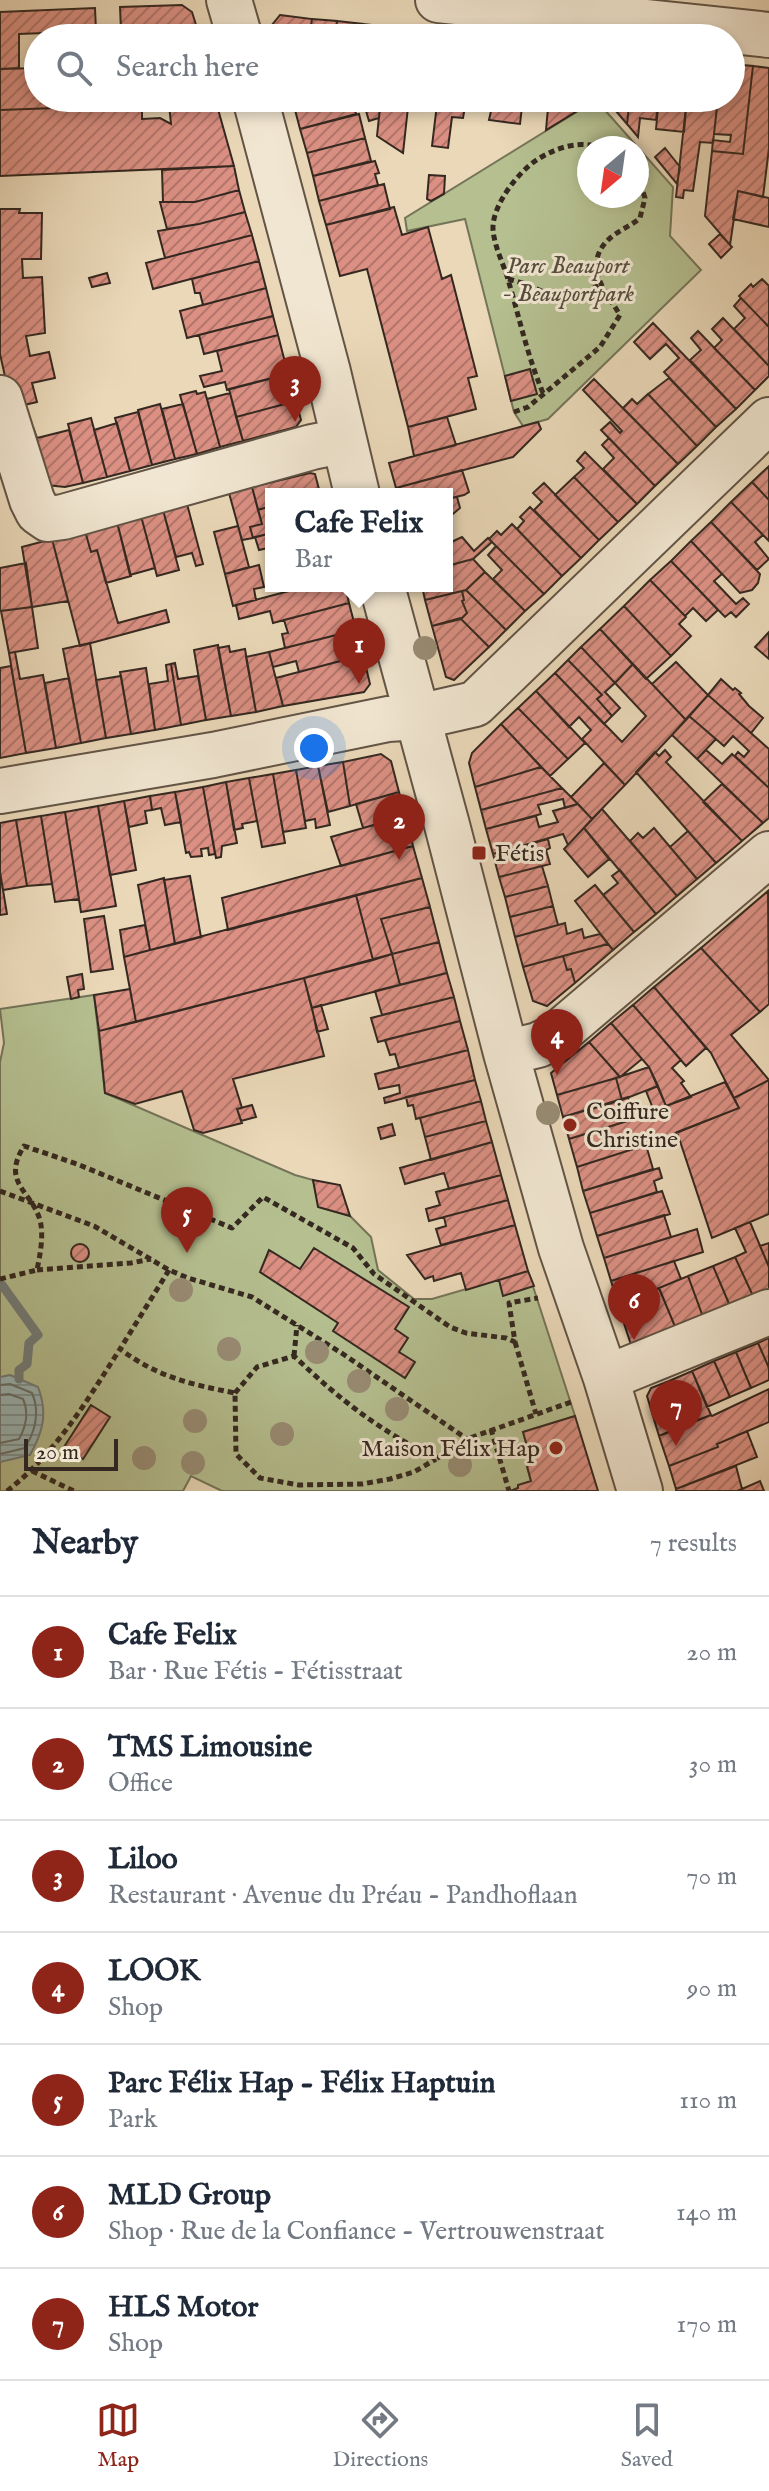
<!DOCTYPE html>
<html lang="en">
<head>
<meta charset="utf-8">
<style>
  :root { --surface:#fff; --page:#f2f2f3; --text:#1f2937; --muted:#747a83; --line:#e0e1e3; --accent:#8f2418 }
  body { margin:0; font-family:"IM FELL English",serif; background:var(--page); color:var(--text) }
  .compass { position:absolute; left:577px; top:136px; width:72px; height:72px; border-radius:50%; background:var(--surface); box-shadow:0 4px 12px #0003; rotate:209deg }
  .scale { position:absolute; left:24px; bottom:20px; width:94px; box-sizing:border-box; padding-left:8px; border:4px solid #342820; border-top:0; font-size:22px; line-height:28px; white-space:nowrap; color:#342820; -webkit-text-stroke:6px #f1e6d1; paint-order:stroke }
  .you { position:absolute; left:314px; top:748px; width:28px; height:28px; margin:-20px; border:6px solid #fff; border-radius:50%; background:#1a73e8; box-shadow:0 0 0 12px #1a73e833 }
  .badge { display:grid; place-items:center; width:52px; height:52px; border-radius:50%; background:var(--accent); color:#fff; font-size:26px; font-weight:700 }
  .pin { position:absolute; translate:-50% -66px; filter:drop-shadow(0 2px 4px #0008) }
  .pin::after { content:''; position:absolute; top:42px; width:28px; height:24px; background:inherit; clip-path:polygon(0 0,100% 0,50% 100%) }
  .popup { position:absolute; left:265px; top:488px; width:188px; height:104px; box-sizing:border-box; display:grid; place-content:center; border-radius:0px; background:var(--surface); filter:drop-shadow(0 2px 6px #0005); font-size:26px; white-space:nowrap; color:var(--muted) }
  .popup b { font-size:30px; color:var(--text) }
  .popup::after { content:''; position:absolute; left:50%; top:100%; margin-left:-16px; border:16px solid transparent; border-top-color:var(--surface) }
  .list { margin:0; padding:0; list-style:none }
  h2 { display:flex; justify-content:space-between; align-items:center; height:104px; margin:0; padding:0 32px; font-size:34px }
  h2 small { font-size:26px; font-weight:400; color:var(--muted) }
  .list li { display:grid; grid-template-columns:52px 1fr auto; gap:24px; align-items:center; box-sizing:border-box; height:112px; padding:0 32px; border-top:2px solid var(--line) }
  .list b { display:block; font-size:30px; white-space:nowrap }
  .list p { margin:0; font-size:26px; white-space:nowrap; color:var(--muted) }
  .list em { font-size:26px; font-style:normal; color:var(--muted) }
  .icon { flex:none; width:44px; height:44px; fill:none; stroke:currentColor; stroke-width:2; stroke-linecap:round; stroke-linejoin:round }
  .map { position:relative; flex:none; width:769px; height:1491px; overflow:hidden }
  .search { position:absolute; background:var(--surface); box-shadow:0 4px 12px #0003; left:24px; right:24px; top:24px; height:88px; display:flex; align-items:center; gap:20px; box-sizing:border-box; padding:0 28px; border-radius:44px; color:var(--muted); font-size:30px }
  .sheet { height:888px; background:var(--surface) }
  nav { display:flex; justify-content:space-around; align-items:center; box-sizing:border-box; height:112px; border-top:2px solid var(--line); background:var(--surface); font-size:22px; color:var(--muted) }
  nav a { display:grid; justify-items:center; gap:4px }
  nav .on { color:var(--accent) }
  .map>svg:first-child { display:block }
</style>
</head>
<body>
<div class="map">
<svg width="769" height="1491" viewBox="0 0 769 1491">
  <defs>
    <pattern id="water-rules" width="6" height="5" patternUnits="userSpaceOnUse" patternTransform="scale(2)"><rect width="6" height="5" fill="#9bb8b9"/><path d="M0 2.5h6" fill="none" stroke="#7f9696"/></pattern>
    <pattern id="building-hatch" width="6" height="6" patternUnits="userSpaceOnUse" patternTransform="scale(2)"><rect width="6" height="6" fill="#db9083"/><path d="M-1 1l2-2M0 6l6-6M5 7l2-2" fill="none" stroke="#b2766b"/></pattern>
  </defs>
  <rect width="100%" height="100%" fill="#ead8b8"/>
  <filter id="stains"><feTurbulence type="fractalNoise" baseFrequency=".0025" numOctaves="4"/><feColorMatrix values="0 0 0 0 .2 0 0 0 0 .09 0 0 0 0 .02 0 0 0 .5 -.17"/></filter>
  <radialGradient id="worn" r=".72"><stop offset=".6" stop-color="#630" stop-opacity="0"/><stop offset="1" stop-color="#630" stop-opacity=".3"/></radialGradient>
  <path fill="#b5bf90" stroke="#747458" stroke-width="2" fill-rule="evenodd" d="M596 100 673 187 670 236 701 270 548 419 523 426 514 412 465 219 407 231 405 218ZM589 148H637V196H589Z
    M94 995 105 1093 295 1175 313 1180 319 1207 350 1216 371 1237 378 1270 414 1299H432L528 1271 575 1416 523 1432 532 1464 527 1467 531 1481 511 1491H222L191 1476 183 1491H0V1062L4 1043 0 1009Z"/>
  <path fill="url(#water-rules)" stroke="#727e7c" stroke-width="2" d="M10 1375 38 1387C48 1413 43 1432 30 1455L0 1462V1377Z"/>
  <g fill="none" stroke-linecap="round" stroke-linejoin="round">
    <path stroke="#68706c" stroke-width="2" d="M0 1385 10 1384 32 1393C40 1412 36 1430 25 1448L0 1454
      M0 1395 9 1394 23 1399C29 1412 26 1427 19 1439L0 1443"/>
    <path stroke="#727e7c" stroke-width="9" d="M2 1285 38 1335 29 1343 27 1364 19 1370V1379"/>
  </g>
  <path fill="url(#building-hatch)" stroke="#342820" stroke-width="2" d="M182 5 192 12 197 28 121 30 120 7Z
    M95 8 96 31 19 34V68L0 69V12Z
    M280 15 312 19 309 38H276L272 25Z
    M312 19 337 21 335 38H309Z
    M337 21 363 24 361 38H335Z
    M363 24 389 27 388 38H361Z
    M389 27 417 30 416 38H388Z
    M197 28 199 38H92L91 31Z
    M417 30 445 33 444 38H416Z
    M91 31 92 38H57V33Z
    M445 33 472 35V38H444Z
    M731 64 753 66 743 154 712 151 713 140 730 142 731 135 714 134 718 98H731Z
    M753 66 769 68V148L763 197 738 191 730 245 705 216 712 151 743 154Z
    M38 68V98H215L216 102 0 110V69Z
    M292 98H325L294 106Z
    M325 98H352L356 114 300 129 294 106Z
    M381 98H409L403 153 377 136Z
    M409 98H438V101L429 100 428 105 409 103Z
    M494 98H523L520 124 489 120Z
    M523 98H549L548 111 522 108Z
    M560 98H575L574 113 546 130 548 108 559 109Z
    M575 98H599L574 113Z
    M605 98H630L627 124Z
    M630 98H659L656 120 640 118 638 137 627 124Z
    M659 98H687L684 132 656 129Z
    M687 98H718L713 143 700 142 693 191 684 190 683 198 676 197Z
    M216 102 234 166 0 176V110L142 105V119L160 118 171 124 169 104Z
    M437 104 465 107 463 118 452 117 448 148 432 146Z
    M380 108 379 118 369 121 366 111Z
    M359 114 365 138 307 153 300 129Z
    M365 138 371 161 313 176 307 153Z
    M665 148 680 167 677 184 655 157Z
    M375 161 379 173 375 174 378 185 319 201 313 176Z
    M234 166 239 190 195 202H163L162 170Z
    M429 175 445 176 444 194 431 201 427 199Z
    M384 184 390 209 326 225 319 201Z
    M239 190 245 212 199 224 167 229 160 202H195Z
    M738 191 769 198V227L733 219Z
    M394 207 402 235 428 227 442 279 451 275 477 376 468 378 476 409 408 427 367 269 340 276 326 225Z
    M0 209H20L19 213H42L41 259H22L23 278 42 277 45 333 26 336 30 356 49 352 55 378 32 383 37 402 12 408 0 354Z
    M245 212 252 235 165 258 158 231 199 224Z
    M720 234 732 247 721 258 709 244Z
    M252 235 259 261 153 289 146 263Z
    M259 261 266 288 203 305 200 293H195L192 279Z
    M107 273 110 283 92 287 89 278Z
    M762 279 769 286V327L739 296 751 284 753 287Z
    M266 288 273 316 187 338 180 311Z
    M741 298 769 327V366L734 329 745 318 734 306Z
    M273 316 278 335 204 354 199 335Z
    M723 318 769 366V376L755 390 714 348 722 340 712 329Z
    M653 323 736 409 716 427 664 372 679 358 666 344 650 359 634 342Z
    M698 331 755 390 736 409 690 360 701 350 691 338Z
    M278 335 288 374 227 390 225 382 204 387 200 376 222 371 217 351Z
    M530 369 537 394 511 401 505 376Z
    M288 374 296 401 236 417 229 389Z
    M669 378 716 427 697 446 648 394Z
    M594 379 678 464 655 486 601 430 610 422 620 433 622 431 583 390Z
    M196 391 197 394 205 392 220 447 197 454 180 395Z
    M230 393 243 441 220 447 207 399Z
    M648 394 697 446 678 464 623 408 632 399 637 404Z
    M296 401 301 420 296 427 243 441 236 417Z
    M160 404 175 459 152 465 138 410Z
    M183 404 197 454 175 459 162 409Z
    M138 412 152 465 130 471 115 418Z
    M447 417 456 445 414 456 408 427Z
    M91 418 107 477 83 483 68 424Z
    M538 422 541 429 513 457 396 488 389 463Z
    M117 423 130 471 107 477 94 430Z
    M33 427 37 438 69 430 83 483 65 487 46 485 19 431Z
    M609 438 655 486 637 504 603 469 614 458 602 445Z
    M585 452 637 504 618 522 574 477 584 468 577 461Z
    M769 466V500L752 482Z
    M462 470 469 492 464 495 447 499V494H397L396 488Z
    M310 473 315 474 320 493 271 494V506L258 510 252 487Z
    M574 477 618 522 599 540 555 495Z
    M752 482 769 500V541L731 502Z
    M544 483 599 540 581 558 534 510 542 502 533 493Z
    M252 487 262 524 250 527 253 538 242 540 229 493Z
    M457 497 460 508 447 519V499Z
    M731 502 763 535 755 542 769 559 757 570 711 522Z
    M187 504 203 564 196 566 192 553 176 557 163 510Z
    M271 506V533L253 538 250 527 262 524 258 510Z
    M530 507 581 558 562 576 517 529 524 521 520 517Z
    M163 510 179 570 157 576 141 516Z
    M141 516 155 568 130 575 117 522Z
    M117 522 131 576 106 583 97 550 91 552 85 531Z
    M711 522 760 574 758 583 752 590 740 593 691 541Z
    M512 524 562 576 544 594 489 539 497 531 501 535Z
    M238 526 249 567 225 574 214 532Z
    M85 531 91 552 97 550 118 623 166 610 169 622 80 646 52 539Z
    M271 533V561L268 548 259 550 255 537Z
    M462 537 474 551 488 538 492 542 473 559 447 566V544Z
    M52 539 68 601 32 607 22 547Z
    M691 541 722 574 714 581 736 604 743 598 749 604 736 617 731 612 725 617 671 561Z
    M496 546 544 594 525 611 493 579 502 570 488 555Z
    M473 559 485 572 466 590 425 600 422 586H447V566Z
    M671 561 718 610 706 621 693 608 685 616 650 580Z
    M26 563 32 607 0 611V568Z
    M259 565 264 587 254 589 256 600 233 606 225 574Z
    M485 572 525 611 506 630 466 590Z
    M650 580 686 617 679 624 691 636 671 656 624 606Z
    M308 586H345L349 603 273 623 270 611 239 619 236 605Z
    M466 590 506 630 489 647 461 619 467 613 462 601 464 600 462 591Z
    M462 591 464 600 462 601 467 613 461 619 432 626 425 600Z
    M349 603 356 630 285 648 282 634 288 633 284 620Z
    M624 606 671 656 646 679 600 629Z
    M32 607 38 648 9 653 1 611Z
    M460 618 489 647 454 680 446 677 432 626Z
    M600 629 633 664 615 683 581 647Z
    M356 630 363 655 299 672 296 661 273 667 269 652Z
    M769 632V659L755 647Z
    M90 643 106 738 81 743 63 649Z
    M218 645 231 716 206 720 194 650Z
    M229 646 230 652 245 649 256 712 231 716 218 648Z
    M581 647 615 683 605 692 620 708 612 716 597 699 602 695 568 660Z
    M15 652 20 679 43 675 56 748 26 753 9 653Z
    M269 652 283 706 256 712 246 657Z
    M363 655 370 684 364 692 283 706 276 678Z
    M568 660 602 695 597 699 612 716 604 724 555 673Z
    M676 662 708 695 686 720 652 684Z
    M175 663 178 679 198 676 206 720 181 725 171 664Z
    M171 664 181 725 155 730 149 684 168 681 166 665Z
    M633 664 686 720 625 785 582 739 591 730 579 717 569 727 536 691 555 673 622 742 646 716 615 683Z
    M11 666 26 753 0 758V668Z
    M146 668 155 730 131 734 120 672Z
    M121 676 131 734 106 738 96 680Z
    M69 678 81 743 56 748 45 683Z
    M721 679 733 690 735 688 741 693 739 694 749 706 763 718 751 733 708 695Z
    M536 691 585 743 568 759 518 708Z
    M708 695 769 749V788L735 756 738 752 744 757 749 751 733 736 724 746 689 716Z
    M518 708 568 759 550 776 501 724Z
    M689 716 716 739 697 759 672 735Z
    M501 724 541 767 475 787 469 763 472 753Z
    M665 750 671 757 666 762 742 841 716 863 636 772 655 752 659 756Z
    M706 750 722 764 732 754 769 788V818L763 823 697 759Z
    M381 754 391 761 399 792 350 806 343 762Z
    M343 762 350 806 328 812 318 766Z
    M604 763 625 785 592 819 571 797Z
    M318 766 330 825 316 828 315 819 305 821 296 770Z
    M541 767 562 788 481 810 475 787Z
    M296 770 306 828 283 832 273 774Z
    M273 774 285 843 262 847 249 778Z
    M249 778 257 821 242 824 243 828 234 830 226 782Z
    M226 782 237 843 222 846 221 857 216 858 203 787Z
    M722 784 763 823 742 841 703 802Z
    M203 787 215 854 209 855 208 848 201 849 202 856 191 857 189 852 186 853 175 792Z
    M562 788 578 804 565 808 563 799 538 805 541 814 486 829 481 810Z
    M175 792 181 822 165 825 161 808 152 810 150 796Z
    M399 792 406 816 363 828 356 804Z
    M150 796 152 810 145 811 147 823 129 827 124 801Z
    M124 801 136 870 110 875 98 806Z
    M578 804 592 819 568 845 563 834 493 854 486 829 536 816 539 827 558 822 553 811Z
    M98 806 116 906 81 912 65 812Z
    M602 809 677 896 656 914 584 828Z
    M65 812 79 899 55 902 41 816Z
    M41 816 52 884 27 886 16 820Z
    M406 816 413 846 341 866 331 837Z
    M16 820 27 886 3 890 0 872V823Z
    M584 828 609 859 588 877 564 849Z
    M654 828 697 879 677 896 630 841 638 833 643 838Z
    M688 831 716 863 697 879 670 847Z
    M548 839 550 848 546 850 550 864 499 877 493 854Z
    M413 846 422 878 228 930 222 898Z
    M542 866 548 886 505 897 499 877Z
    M620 870 656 914 634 932 603 895 618 883 612 876Z
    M0 872 7 914 0 915Z
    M190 876 201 937 175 944 164 880Z
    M164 878 175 944 150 950 138 885Z
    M422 878 430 907 381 919 392 954 373 960 356 895Z
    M595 885 634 932 613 950 575 901Z
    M548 886 553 906 510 917 505 897Z
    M768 891 769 1004 760 1012 701 948Z
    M356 895 373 960 136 1022 124 957Z
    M553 906 558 925 515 937 510 917Z
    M430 907 439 942 392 954 381 919Z
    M104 916 113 969 91 972 84 919Z
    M565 923 567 934 582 929 584 938 600 934 608 944 523 967 515 937Z
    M145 925 150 950 124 957 120 930Z
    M439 942 447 973 400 985 392 954Z
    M608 944 613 950 575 983 571 969 567 970 563 956Z
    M701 948 760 1012 731 1035 769 1080 734 1098 711 1053 654 987Z
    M392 954 400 985 312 1008 304 978Z
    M563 956 567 970 571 969 575 983 547 1006 533 1001 523 967Z
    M447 973 454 997 382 1015 375 991Z
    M82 974 84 989 78 990 79 997 71 999 67 977Z
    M304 978 324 1056 233 1079 242 1108 237 1109 242 1123 203 1133 194 1130 182 1091 135 1104 105 1093 99 1031Z
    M654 987 706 1048 686 1066 633 1005Z
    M130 989 136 1022 99 1031 94 995Z
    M454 997 460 1021 378 1042 371 1018Z
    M321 1005 328 1029 317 1032 312 1008Z
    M633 1005 681 1060 672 1068 684 1081 681 1083 691 1097 666 1106 649 1067 611 1023Z
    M460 1021 468 1050 399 1068 395 1054 390 1055 385 1040Z
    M611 1023 642 1059 620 1077 589 1042Z
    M589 1042 620 1077 557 1095 551 1073Z
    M468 1050 475 1080 385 1103 384 1098 400 1093 399 1085 379 1089 375 1074Z
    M649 1067 658 1086 622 1100 616 1078Z
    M616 1078 622 1100 563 1117 557 1095Z
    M475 1080 481 1101 416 1119 413 1105 408 1106 406 1097Z
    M769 1080V1214L712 1238 677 1132 739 1108 734 1098Z
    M725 1082 739 1108 646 1145 577 1167 569 1139 634 1119Z
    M658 1086 666 1106 654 1111 646 1091Z
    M628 1097 634 1119 569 1139 563 1117Z
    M481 1101 486 1121 425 1137 420 1118Z
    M252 1105 256 1117 241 1121 237 1109Z
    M486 1121 492 1142 431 1160 425 1137Z
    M392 1124 395 1135 381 1139 378 1128Z
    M492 1142 501 1175 449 1189 444 1173 405 1184 400 1168Z
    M646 1145 653 1169 583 1191 577 1167Z
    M659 1168 662 1178 654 1181 657 1192 590 1213 583 1191Z
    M501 1175 508 1200 429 1221 426 1209 440 1205 436 1192Z
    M313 1180 340 1185 350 1216 318 1207Z
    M662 1191 670 1214 597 1236 590 1213Z
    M508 1200 515 1225 441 1245 436 1229 446 1226 444 1217Z
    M664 1215 671 1237 604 1258 597 1236Z
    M750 1222 769 1267V1289L753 1296 735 1257 746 1252 735 1228Z
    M515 1225 528 1271 466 1290 461 1273 434 1281 433 1276 425 1279 407 1255Z
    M697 1229 703 1252 611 1281 604 1258Z
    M769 1243V1267L760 1246Z
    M71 1253a9 9 0 1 1 18 0a9 9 0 1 1-18 0Z
    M314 1248 409 1307 395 1329 408 1338 399 1352 415 1362 405 1378 333 1331 338 1323 260 1272 269 1250 300 1269Z
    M735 1257 753 1296 730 1306 713 1266Z
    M674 1261 681 1279 618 1305 611 1281Z
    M713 1266 730 1306 703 1317 688 1276Z
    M528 1271 534 1286 503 1296 499 1280Z
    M688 1276 703 1317 676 1329 659 1288Z
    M659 1288 676 1329 632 1348 618 1305Z
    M769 1338V1368L758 1343Z
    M758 1343 769 1368V1380L751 1388 736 1352Z
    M736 1352 751 1388 730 1397 714 1361Z
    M714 1361 730 1397 707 1407 692 1371Z
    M692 1371 711 1415 687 1424 669 1381Z
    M669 1381 687 1424 659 1436 647 1396 651 1388Z
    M769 1389V1422L717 1444 718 1447 669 1466 659 1436 711 1415 712 1416Z
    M91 1405 110 1417 83 1459 64 1447Z
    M575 1416 598 1491H511L518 1488V1485L531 1481 527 1466 532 1464 523 1432Z
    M747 1431 757 1457 676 1489 669 1466 718 1447 717 1444Z
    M736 1466 742 1489 737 1491H676V1489Z
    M760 1481 764 1491H737L742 1489Z"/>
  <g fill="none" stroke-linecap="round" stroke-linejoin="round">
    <g stroke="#625446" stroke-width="48">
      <path id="minor" d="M229 0 240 38
        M438 0 769 35
        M255 98 328 372 357 494
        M0 398 32 500 38 512 48 519 63 517 312 447 342 441
        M382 586 447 825 506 1053 561 1248 606 1378 640 1491
        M0 791 213 755 388 719 418 717 475 704 769 420
        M506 1053 538 1045 553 1038 769 854
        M606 1378 769 1312"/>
    </g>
    <path stroke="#342820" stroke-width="5" stroke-dasharray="6 4" stroke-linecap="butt" d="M508 279C552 289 553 311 599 285
      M543 393C527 355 519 316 507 276 502 261 494 245 493 229 492 205 519 171 538 159 558 147 579 140 602 148
      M514 412 528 407 600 347 620 315C606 292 582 266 608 240 617 231 631 226 640 218L645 198 637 174
      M0 1191 94 1226 169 1270 188 1278 252 1297 343 1354 467 1439
      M37 1270 131 1263 151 1259
      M169 1270 120 1349C158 1377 189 1384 235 1393L236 1454 260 1478 299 1485 362 1484 390 1479 414 1472 436 1459
      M0 1279 37 1270C40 1255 44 1236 40 1220 31 1190 1 1183 24 1146L77 1164 232 1228 263 1197 353 1248 374 1274 450 1327 466 1333 506 1338 515 1342 509 1303 538 1298
      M515 1342 536 1414
      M294 1356 297 1325
      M235 1393 257 1367 294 1356C341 1401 378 1429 436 1459L467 1439 571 1402
      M491 1429 509 1491
      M32 1471 74 1491
      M7 1491C57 1452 86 1402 120 1349"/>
    <use href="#minor" stroke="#f1e6d1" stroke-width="44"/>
  </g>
  <g fill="#988c74">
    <circle cx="425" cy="648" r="12"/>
    <circle cx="548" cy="1113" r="12"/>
    <circle cx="181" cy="1290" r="12"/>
    <circle cx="229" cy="1349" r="12"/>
    <circle cx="317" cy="1352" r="12"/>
    <circle cx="359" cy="1381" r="12"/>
    <circle cx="397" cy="1409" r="12"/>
    <circle cx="195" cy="1421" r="12"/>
    <circle cx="282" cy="1434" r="12"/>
    <circle cx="144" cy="1458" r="12"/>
    <circle cx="193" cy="1463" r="12"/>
    <circle cx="460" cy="1465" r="12"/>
  </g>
  <g fill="#8f2418" stroke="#f1e6d1" stroke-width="3">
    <rect x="471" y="845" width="16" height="16" rx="4"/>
    <circle cx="570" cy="1125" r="8"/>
    <circle cx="556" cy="1448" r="8"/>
  </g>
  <g text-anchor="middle" stroke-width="6" stroke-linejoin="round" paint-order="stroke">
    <g font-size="24" font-style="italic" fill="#544e3c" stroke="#f1e6d1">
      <text x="568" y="273">Parc Beauport<tspan x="568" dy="28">- Beauportpark</tspan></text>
    </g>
    <g font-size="24" fill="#342820" stroke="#f1e6d1" text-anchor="start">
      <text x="495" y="861">Fétis</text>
      <text x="586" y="1119">Coiffure<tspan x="586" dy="28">Christine</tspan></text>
      <text x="540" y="1456" text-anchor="end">Maison Félix Hap</text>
    </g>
  </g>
  <rect width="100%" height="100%" filter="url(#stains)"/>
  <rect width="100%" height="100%" fill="url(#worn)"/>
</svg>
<svg class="compass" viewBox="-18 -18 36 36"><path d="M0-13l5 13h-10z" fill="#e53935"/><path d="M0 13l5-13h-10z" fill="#747a83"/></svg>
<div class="scale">20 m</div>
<div class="you"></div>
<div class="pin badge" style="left:359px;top:684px">1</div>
<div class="popup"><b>Cafe Felix</b>Bar</div>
<div class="pin badge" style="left:399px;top:860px">2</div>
<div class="pin badge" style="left:295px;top:422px">3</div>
<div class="pin badge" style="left:557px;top:1075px">4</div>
<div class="pin badge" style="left:187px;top:1253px">5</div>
<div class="pin badge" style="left:634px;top:1340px">6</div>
<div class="pin badge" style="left:676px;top:1446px">7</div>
<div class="search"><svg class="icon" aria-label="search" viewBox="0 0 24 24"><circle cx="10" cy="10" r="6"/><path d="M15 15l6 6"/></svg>Search here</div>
</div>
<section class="sheet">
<h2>Nearby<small>7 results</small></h2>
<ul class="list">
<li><span class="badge">1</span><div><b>Cafe Felix</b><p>Bar · Rue Fétis - Fétisstraat</p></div><em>20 m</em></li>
<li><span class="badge">2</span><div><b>TMS Limousine</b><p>Office</p></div><em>30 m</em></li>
<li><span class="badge">3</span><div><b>Liloo</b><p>Restaurant · Avenue du Préau - Pandhoflaan</p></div><em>70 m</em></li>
<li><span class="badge">4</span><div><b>LOOK</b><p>Shop</p></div><em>90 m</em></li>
<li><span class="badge">5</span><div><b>Parc Félix Hap - Félix Haptuin</b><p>Park</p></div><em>110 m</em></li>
<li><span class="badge">6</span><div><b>MLD Group</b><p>Shop · Rue de la Confiance - Vertrouwenstraat</p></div><em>140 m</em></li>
<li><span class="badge">7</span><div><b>HLS Motor</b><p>Shop</p></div><em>170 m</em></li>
</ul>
</section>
<nav>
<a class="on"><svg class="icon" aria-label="map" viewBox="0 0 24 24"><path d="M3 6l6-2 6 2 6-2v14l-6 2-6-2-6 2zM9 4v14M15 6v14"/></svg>Map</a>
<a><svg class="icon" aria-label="directions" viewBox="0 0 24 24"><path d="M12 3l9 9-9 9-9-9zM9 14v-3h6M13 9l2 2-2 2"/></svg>Directions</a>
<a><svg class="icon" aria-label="saved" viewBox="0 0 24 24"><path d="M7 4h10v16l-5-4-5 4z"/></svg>Saved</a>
</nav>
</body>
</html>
